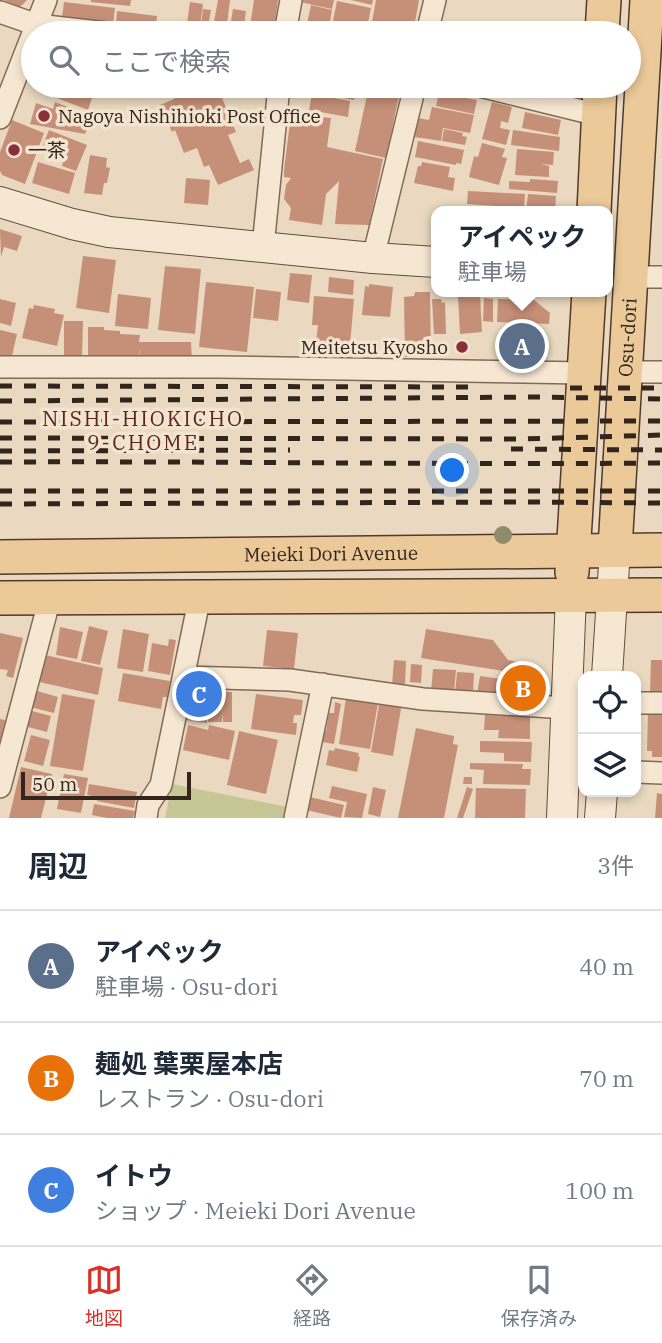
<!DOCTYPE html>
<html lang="ja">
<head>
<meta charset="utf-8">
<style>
  :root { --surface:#fff; --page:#f2f2f3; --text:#1f2937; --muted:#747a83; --line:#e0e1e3; --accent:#d93025 }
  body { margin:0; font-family:"IBM Plex Serif","Noto Sans JP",serif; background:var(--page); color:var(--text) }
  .controls { position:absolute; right:21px; bottom:21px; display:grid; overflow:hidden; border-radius:14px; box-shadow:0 4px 10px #0003 }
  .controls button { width:63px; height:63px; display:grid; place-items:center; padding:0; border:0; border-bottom:2px solid var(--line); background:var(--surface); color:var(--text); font:35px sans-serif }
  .scale { position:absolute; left:21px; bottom:18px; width:170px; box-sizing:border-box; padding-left:7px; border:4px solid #32251d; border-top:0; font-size:19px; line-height:24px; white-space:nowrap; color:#32251d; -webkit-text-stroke:5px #f2e4cf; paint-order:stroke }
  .you { position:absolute; left:453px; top:471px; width:24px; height:24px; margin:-18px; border:5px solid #fff; border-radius:50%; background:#1a73e8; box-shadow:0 0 0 10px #1a73e833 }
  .badge { display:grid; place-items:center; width:46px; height:46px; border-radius:50%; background:var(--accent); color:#fff; font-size:23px; font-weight:700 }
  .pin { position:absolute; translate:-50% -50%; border:4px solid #fff; box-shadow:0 2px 7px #0006 }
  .popup { position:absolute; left:431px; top:206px; width:182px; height:91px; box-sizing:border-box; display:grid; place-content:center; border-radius:14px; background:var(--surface); filter:drop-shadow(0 2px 5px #0005); font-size:23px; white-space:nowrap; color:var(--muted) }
  .popup b { font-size:26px; color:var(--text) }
  .popup::after { content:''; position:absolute; left:50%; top:100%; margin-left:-14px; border:14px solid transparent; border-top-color:var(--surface) }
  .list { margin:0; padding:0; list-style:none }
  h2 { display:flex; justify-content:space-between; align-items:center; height:91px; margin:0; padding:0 28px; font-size:30px }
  h2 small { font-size:23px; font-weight:400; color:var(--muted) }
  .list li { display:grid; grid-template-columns:46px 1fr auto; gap:21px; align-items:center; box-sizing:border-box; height:112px; padding:0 28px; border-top:2px solid var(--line) }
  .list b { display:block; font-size:26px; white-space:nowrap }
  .list p { margin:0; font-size:23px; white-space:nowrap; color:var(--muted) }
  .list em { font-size:23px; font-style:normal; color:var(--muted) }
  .icon { flex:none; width:38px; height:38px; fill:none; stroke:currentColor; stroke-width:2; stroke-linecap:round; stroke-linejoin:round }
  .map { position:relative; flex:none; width:662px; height:818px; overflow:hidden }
  .search { position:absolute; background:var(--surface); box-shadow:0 4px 10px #0003; left:21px; right:21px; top:21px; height:77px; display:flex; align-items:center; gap:18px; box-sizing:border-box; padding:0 24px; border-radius:38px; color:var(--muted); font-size:26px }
  .sheet { height:427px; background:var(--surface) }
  nav { display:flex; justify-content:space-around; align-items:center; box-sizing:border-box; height:98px; border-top:2px solid var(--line); background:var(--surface); font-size:19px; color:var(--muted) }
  nav a { display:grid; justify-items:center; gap:4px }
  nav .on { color:var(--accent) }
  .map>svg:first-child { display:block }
</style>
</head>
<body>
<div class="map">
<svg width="662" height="818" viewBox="0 0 662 818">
  <rect width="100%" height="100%" fill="#ead9c0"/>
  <path fill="#c6c795" d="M172 784 288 807 285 818H165Z"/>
  <path fill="#c69078" d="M3 0H27L20 7Z
    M91 0H131L130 6 91 2Z
    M218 0H230L227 24 214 22Z
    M254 0H278L275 22 269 21 267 33H249Z
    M301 0H334L332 9 300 2Z
    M351 0H373L372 5Z
    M376 0H419L413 33H370Z
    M337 1 371 8 366 33H356L357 31 332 26Z
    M64 2 115 8 113 24 62 18Z
    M190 2 203 4 199 32 186 30Z
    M311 5 332 10 328 33H305Z
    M203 9 211 10 207 32 200 31Z
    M233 9 246 11 243 33H229Z
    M117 11 157 16 156 29 116 24Z
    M44 86H76L94 92 88 110 41 92Z
    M140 86H211L214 95 220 93 236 132 228 135 240 163 249 159 254 170 218 185 209 165 204 167 197 148 184 153 175 130 172 132 160 105 174 99 175 96 149 92V89L140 87Z
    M287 86H307V91L287 87Z
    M318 86H357L354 100 316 93Z
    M369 86 400 91 386 158 355 151Z
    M439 93 477 100 474 114 436 106Z
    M312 94 350 101 348 117 309 110Z
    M55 102 93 117 85 134 30 124 36 103 53 109Z
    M492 102 512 107 508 123 501 121 500 128 510 130 506 145 482 139Z
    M432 107 474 115 470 133 443 128 441 141 415 137 418 118 429 120Z
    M525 112 561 120 558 135 522 128Z
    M291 114 331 118 327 147 383 159 369 225 335 224 339 181 326 194 322 225 289 220 291 208 284 199 286 185 291 178 284 177V170Z
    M12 120 44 133 25 184 2 175 0 171V152Z
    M444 129 463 133 462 136 467 137 465 145 442 141Z
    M49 130 87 145 76 171 62 166 64 159 51 154 52 151 42 148Z
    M513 130 560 137 559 151 511 145Z
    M418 141 464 150 461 164 456 163V165L415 157Z
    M482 143 505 149 502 157 507 158 499 185 469 177 474 156 478 157Z
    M517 149 554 152 553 165 540 164 549 166V177L515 175Z
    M90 155 107 158 106 167 110 168 107 183H104L102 195 84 193Z
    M38 162 75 173 69 194 32 183Z
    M422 162 450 167 448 177 455 178 453 191 414 183 418 166H421Z
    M186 178 210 180 208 205 184 203Z
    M530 179 558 181 557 193 509 189V181L530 182Z
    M468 191 525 194 524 208 467 204Z
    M528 194 556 196 555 211H526Z
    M0 229 22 236 17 251 4 247 1 257Z
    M83 256 116 260 109 313 76 308Z
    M165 266 201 269 195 334 158 330Z
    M290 273 312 275 309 303 287 300Z
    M329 277 354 280 353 295 328 292Z
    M206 282 254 287 247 352 199 347Z
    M369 284 393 287 390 317 362 315 365 286 369 287Z
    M256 289 281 292 278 321 253 318Z
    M415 292H430L431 357H405L404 297 414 296Z
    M118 294 151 298 148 329 115 326Z
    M480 295 482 332 460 334 458 296Z
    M314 296 354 299 350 345 316 342 318 325H312Z
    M484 298 493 299V322L483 321Z
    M0 299 16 303 11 326 0 323Z
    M432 299H441L442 303 445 302 446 334H434Z
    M498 299 534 300 550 313 549 324 497 322Z
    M34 305 55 309 54 313 64 315 57 346 22 338 29 308 33 309Z
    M64 321H83L82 360H64Z
    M88 327H104V330L120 331V334L140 335 139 342H191L192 361H140V348L139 359H88Z
    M0 330 17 334 11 360 0 358Z
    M312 350H344V360H312Z
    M89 626 108 631 100 665 81 661Z
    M60 627 83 632 77 659 56 655Z
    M123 629 149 634 143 672 117 668Z
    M426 629 493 640 508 660 524 663 522 674 421 658Z
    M267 630 298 633 294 669 263 666Z
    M0 633 23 638 13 678 6 676 8 670 0 669Z
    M169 639 176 640 170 675 148 671 152 643 168 646Z
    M45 655 103 668 98 695 39 682Z
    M394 660 406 661 405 686 392 685Z
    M651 660H662V693L650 692Z
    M411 664 422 665 421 683 410 682Z
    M433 669 456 670 454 693 431 692Z
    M457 672 474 673 473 695 455 694Z
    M123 673 170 681 167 697H163L161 709 118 701Z
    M480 676 502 679 500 697 477 694Z
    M507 677 535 680 533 698 505 694Z
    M207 685V723L186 720 191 692 200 686Z
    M208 689H222V692H232V722H223V709L222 722H208Z
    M34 690 58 697 54 713 30 707Z
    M62 694 95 700 83 771 50 766Z
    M256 694 303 700 301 715H294L293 723H297L296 735 251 729Z
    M346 698 378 703 370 749 339 744Z
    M380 699 402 703 393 756 371 752Z
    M335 702 341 704 334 744 322 742 324 731H326L329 713H334Z
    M648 710H662V757H652V751H647Z
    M32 711 51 716 47 732 28 727Z
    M485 715 530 716V739L498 738 499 730H484Z
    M0 719 5 720 1 738H0Z
    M188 725 208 730 209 725 235 731 229 760 183 750Z
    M416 728 454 736 453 744 458 745 444 818H398Z
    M239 731 278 740 266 794 227 785Z
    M31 735 50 740 43 766 24 761Z
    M480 741 532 742 531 762 504 761V753L480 752Z
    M335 748 359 753 358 756 360 757 357 772 326 765 329 750 334 751Z
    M470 763 523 764 522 769H531L530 785 483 784 484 770 470 769Z
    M21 767 52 774 41 818H9Z
    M64 774 88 778 81 813 57 809Z
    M464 777H472V784H463Z
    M89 784 137 792 134 808 97 801 98 797 87 795Z
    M332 786 367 794 362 818 344 817 347 802 329 798Z
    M373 787 386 790 380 817 368 814Z
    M467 787 473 789 463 818H457Z
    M476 788 526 789 525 818H475Z
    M657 793 662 794V818H655Z
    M310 797 344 805 341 818 306 810Z
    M94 804 135 811 133 818H107L92 815Z"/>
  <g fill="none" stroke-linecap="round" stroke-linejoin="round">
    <g stroke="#826a59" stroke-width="24">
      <path id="street" d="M0 12 37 25 107 33
        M285 33 291 0
        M427 33 435 0
        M480 86 598 115
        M0 118 46 0
        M263 247 279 86
        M373 258 415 86
        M632 277H662
        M0 367H218L585 373
        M626 372H662
        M184 677 290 680 423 699 566 708
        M636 703H662
        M636 772 662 773
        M0 787 50 598
        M146 818 148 805 161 785 200 596
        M295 818 323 684"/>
    </g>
    <g stroke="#634c3d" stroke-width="32">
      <path id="secondary" d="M0 202 72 224 109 232 373 258 436 262
        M607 676 615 549
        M562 818 571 595
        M600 818 602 792"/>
    </g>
    <g stroke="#4f3a2e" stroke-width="36">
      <g id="primary">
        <path d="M602 33 604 0"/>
        <path d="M594 211 600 86"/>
        <path id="s1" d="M615 549 647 0"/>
        <path id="s2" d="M0 557 662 550"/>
        <path d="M572 572 589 292"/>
        <path d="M0 598 662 595"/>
      </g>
    </g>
    <use href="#street" stroke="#f6e7d2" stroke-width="21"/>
    <use href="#secondary" stroke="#f6e7d2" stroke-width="30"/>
    <use href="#primary" stroke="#ebc999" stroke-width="33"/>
    <path stroke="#32251d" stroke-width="5" stroke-dasharray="12 12" stroke-linecap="butt" d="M0 386 469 387
      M570 388H662
      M0 401 533 397 662 399
      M0 422 662 421
      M0 438 523 439 662 435
      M511 449 662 450
      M0 451 290 450
      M0 462C221 461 441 465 662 463
      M0 491H662
      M0 504 527 502 662 503"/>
  </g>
  <circle fill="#908c6b" cx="503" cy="535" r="9"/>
  <g fill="#8c2e39" stroke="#f2e4cf" stroke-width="2.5">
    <circle cx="44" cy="116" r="7"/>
    <circle cx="14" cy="150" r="7"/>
    <circle cx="462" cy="347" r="7"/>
  </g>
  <g text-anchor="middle" stroke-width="7" stroke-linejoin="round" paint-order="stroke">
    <g font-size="19" fill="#32251d" stroke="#f2e4cf" text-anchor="start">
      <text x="58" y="123">Nagoya Nishihioki Post Office</text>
      <text x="28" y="157">一茶</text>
      <text x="448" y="354" text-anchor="end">Meitetsu Kyosho</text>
    </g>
    <g font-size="19" fill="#32251d" stroke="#f2e4cf">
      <text dy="7" stroke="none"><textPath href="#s1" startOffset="212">Osu-dori</textPath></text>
      <text dy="7" stroke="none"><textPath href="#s2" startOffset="331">Meieki Dori Avenue</textPath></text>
    </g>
    <g font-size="21" letter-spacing="2" fill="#5c261f" stroke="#f2e4cf">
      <text x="143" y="426">NISHI-HIOKICHO<tspan x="143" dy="24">9-CHOME</tspan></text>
    </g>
  </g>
</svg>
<div class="controls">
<button><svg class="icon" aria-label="locate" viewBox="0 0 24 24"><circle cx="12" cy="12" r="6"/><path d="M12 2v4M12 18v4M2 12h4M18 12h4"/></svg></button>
<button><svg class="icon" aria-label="layers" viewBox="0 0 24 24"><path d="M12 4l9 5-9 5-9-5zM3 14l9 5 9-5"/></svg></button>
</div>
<div class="scale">50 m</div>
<div class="you"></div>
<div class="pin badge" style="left:522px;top:346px;background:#5c6f8a">A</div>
<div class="popup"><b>アイペック</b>駐車場</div>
<div class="pin badge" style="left:523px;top:688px;background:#e8710a">B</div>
<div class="pin badge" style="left:199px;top:694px;background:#3f7fe0">C</div>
<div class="search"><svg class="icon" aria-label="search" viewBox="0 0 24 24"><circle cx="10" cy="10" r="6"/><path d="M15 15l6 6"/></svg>ここで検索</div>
</div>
<section class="sheet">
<h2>周辺<small>3件</small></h2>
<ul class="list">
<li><span class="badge" style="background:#5c6f8a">A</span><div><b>アイペック</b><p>駐車場 · Osu-dori</p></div><em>40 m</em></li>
<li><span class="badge" style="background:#e8710a">B</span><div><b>麺処 葉栗屋本店</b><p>レストラン · Osu-dori</p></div><em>70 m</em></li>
<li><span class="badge" style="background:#3f7fe0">C</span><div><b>イトウ</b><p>ショップ · Meieki Dori Avenue</p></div><em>100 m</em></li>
</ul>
</section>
<nav>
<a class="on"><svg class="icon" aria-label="map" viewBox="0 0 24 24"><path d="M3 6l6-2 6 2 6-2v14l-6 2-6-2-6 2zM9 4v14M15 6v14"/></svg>地図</a>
<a><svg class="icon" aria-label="directions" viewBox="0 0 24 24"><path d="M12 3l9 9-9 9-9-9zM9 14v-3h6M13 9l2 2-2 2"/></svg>経路</a>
<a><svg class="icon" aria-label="saved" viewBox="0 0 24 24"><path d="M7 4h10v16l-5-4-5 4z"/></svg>保存済み</a>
</nav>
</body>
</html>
